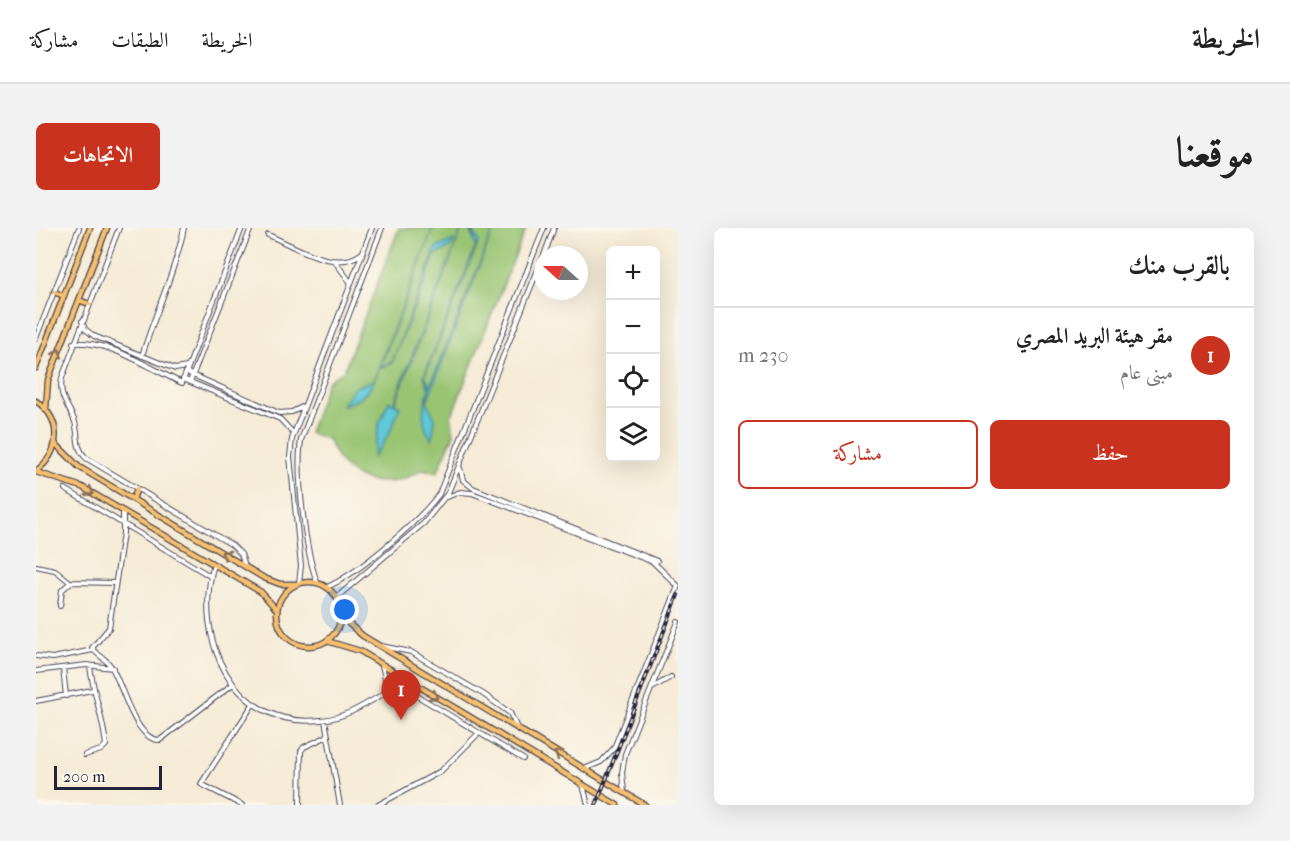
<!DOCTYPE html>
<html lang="ar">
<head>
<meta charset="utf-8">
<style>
  :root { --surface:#fff; --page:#f2f2f2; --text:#222; --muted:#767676; --line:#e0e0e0; --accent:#c8321e }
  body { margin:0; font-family:"IM FELL French Canon",Amiri,serif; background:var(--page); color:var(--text); direction:rtl }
  .controls { position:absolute; right:18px; top:18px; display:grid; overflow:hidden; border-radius:9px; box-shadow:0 6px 24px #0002 }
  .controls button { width:54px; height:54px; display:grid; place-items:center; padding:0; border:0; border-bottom:2px solid var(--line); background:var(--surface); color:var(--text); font:30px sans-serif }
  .compass { position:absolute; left:498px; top:18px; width:54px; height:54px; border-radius:50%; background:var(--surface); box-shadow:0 6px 24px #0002; rotate:291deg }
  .scale { position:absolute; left:18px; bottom:15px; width:108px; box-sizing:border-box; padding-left:6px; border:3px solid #22223b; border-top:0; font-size:16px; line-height:21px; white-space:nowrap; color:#22223b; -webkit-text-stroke:4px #fbf7ec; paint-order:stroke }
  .you { position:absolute; left:309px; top:382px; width:21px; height:21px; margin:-15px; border:4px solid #fff; border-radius:50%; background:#1a73e8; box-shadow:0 0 0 9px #1a73e833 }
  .badge { display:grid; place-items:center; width:39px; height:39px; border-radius:50%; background:var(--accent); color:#fff; font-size:20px; font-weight:700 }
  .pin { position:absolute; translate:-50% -50px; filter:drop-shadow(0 2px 3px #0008) }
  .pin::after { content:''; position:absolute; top:32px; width:21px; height:18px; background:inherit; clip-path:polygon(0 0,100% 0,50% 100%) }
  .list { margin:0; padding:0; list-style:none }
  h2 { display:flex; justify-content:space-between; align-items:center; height:78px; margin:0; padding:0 24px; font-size:26px }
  h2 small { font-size:20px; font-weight:400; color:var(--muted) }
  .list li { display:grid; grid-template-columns:39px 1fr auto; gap:18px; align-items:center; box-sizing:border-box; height:96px; padding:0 24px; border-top:2px solid var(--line) }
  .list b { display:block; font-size:22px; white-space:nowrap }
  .list p { margin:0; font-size:20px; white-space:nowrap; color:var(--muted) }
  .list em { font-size:20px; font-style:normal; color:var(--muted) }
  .actions { display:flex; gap:12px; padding:18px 24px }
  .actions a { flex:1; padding:14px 0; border:2px solid var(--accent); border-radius:9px; text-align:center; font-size:21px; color:var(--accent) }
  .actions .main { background:var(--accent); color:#fff }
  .icon { flex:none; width:33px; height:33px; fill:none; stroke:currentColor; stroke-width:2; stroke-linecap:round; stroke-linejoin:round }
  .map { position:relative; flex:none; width:642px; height:577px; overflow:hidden; direction:ltr; border-radius:9px }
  header { display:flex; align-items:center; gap:36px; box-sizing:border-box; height:84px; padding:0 30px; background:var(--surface); border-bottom:2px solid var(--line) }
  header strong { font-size:28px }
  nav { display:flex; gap:33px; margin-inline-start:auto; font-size:21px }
  .intro { display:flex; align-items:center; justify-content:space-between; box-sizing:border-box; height:144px; padding:0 36px }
  h1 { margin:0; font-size:42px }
  .button { padding:15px 27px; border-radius:9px; background:var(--accent); color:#fff; font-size:21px; font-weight:700 }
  main { display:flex; gap:36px; padding:0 36px }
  aside { flex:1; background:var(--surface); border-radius:9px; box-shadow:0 6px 24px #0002 }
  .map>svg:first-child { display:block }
</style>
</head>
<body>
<header>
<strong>الخريطة</strong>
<nav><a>الخريطة</a><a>الطبقات</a><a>مشاركة</a></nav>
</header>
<div class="intro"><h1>موقعنا</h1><a class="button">الاتجاهات</a></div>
<main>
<aside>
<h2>بالقرب منك<small></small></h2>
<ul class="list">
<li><span class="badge">1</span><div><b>مقر هيئة البريد المصري</b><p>مبنى عام</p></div><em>230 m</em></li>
</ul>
<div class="actions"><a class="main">حفظ</a><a>مشاركة</a></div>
</aside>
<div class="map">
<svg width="642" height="577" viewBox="0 0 642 577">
  <rect width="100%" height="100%" fill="#fbf7ec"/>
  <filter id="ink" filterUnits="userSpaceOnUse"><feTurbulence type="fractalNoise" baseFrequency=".0167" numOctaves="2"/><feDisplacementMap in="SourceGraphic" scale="12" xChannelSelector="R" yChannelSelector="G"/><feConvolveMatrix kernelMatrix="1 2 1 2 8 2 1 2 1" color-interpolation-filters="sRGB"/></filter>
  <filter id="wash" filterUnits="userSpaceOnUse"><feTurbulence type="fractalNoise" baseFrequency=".008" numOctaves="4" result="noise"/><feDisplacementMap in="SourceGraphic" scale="24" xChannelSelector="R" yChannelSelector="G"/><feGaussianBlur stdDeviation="1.35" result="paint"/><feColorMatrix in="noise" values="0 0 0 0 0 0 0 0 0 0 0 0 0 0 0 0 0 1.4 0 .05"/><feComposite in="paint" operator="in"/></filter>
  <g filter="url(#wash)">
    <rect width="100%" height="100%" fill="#f5ebd6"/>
    <path fill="#99c573" stroke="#5e7457" stroke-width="1.5" d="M363 0H490L415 189 418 206 401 245 387 241C363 258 327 260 306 236 300 229 296 219 292 211L273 205 291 154 308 142Z"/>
    <path fill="#5fc9d9" stroke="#40768a" stroke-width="1.5" d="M397 0 344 139 356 134 400 20 418 12 415 19 399 27 356 135 343 141C336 160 328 172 306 177L318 160 338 152Z
      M426 0 359 176 364 178C358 198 350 214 337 229L343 196 353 173 358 175Z
      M433 0 439 14 435 0 443 13 389 147 394 158 458 0 391 173 399 191 396 212C383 194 387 180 393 161L388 148 440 18Z"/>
  </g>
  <g filter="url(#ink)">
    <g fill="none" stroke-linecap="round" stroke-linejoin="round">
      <g stroke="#424052" stroke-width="6">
        <path id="minor" d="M83 0 26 150C22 170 33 177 39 194 43 208 39 219 50 230L196 317 205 326 209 338
          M232 7C259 18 300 46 326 25
          M508 27 518 0
          M300 35 315 55
          M46 93 49 101 58 108 139 141 151 139
          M0 110 43 0
          M37 115C71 111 115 141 146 155L206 0
          M106 128C119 85 139 44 148 0
          M150 144 243 185 256 184 266 179
          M147 151 244 191 257 205
          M154 154 215 0
          M424 240 427 252 437 260 621 333
          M29 261 174 348
          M411 269 424 264 436 265 617 334 642 358
          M87 283V305L73 400 56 420C62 428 71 431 76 440 87 458 99 513 124 512L197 456
          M178 336C156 410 197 502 285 492 310 490 330 476 352 463
          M0 338 19 342 34 354 79 355
          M281 354C269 321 260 247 265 212L346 0
          M263 355 265 338 254 229 256 211 336 0
          M291 359C322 346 383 293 403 266L508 0
          M301 369 388 295 412 265 507 29
          M24 378 26 362 35 354
          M345 418 375 424 447 466 474 485 482 502
          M0 428 17 430 57 422
          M346 437 352 463 365 461 373 463 487 531
          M27 440 30 468
          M0 443 50 437 77 440
          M616 460 635 449
          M0 473 56 462
          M289 492 304 577
          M49 527 65 522 70 517C67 489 57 465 54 438
          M548 541 565 534 578 520 642 358
          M547 557 552 577
          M588 564 586 545 589 526 642 394
          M206 577 165 556 217 476
          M264 577 265 523 268 519 292 508
          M342 577 405 543 443 505"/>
      </g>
      <g stroke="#424052" stroke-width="7">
        <path id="major" d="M18 64 28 68
          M43 72 53 76
          M0 140 54 0
          M0 173C27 191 25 225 0 243
          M10 181 12 152 71 0
          M20 216 43 239 228 350 244 356H261
          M0 244 46 259 225 364 241 382
          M97 271 101 261
          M241 386a32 32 0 1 1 64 0a32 32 0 1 1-64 0Z
          M305 380 313 396 327 408 609 577
          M291 413 324 423 581 577"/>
      </g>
      <use href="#minor" stroke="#fff" stroke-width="4"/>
      <use href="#major" stroke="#f7bf6c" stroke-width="4.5"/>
      <g stroke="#22223b" stroke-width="4">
        <path id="rail" d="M560 577 642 367"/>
      </g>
      <use href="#rail" stroke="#fbf7ec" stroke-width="1.5" stroke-dasharray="4.5" stroke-linecap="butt"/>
    </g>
    <defs><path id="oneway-chevron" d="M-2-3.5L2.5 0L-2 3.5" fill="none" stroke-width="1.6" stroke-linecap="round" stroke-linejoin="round" transform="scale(1.5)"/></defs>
    <g stroke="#8c7054">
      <use href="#oneway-chevron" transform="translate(22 125) rotate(-69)"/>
      <use href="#oneway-chevron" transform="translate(54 264) rotate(30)"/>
      <use href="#oneway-chevron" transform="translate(189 326) rotate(-149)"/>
      <use href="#oneway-chevron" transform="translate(398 468) rotate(31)"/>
      <use href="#oneway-chevron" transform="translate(522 526) rotate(-150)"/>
    </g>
  </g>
</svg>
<div class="controls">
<button>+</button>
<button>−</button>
<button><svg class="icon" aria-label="locate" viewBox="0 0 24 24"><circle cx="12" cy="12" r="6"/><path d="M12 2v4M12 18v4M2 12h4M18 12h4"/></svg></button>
<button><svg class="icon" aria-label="layers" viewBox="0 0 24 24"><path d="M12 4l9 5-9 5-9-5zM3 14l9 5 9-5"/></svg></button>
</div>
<svg class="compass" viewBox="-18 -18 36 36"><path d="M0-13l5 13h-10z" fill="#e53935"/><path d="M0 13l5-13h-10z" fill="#767676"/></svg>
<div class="scale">200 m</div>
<div class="you"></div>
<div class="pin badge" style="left:365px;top:492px">1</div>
</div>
</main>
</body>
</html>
